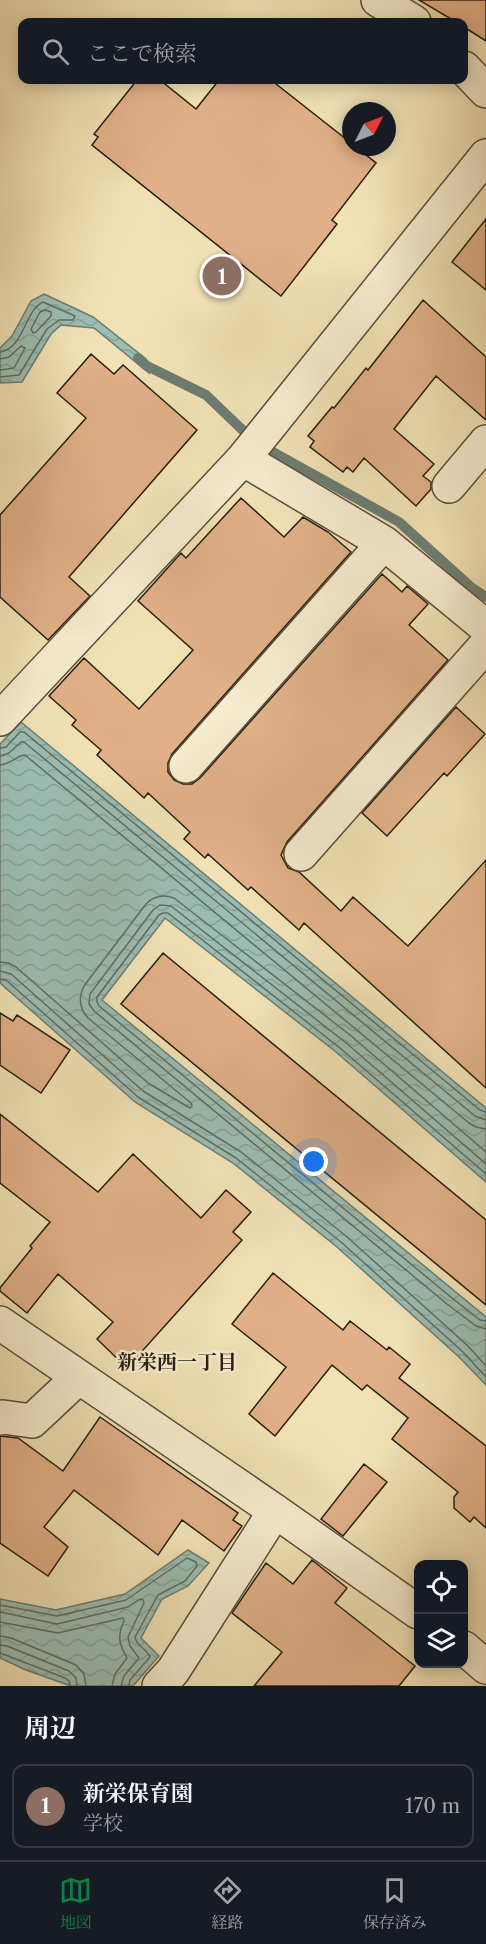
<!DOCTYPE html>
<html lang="ja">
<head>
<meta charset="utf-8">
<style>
  :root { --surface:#171b24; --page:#20242c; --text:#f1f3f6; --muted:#9ea1a6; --line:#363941; --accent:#0b8043 }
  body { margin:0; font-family:"Libre Caslon Text","Noto Serif JP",serif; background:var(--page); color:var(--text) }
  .controls { position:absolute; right:18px; bottom:18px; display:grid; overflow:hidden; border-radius:12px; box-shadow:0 3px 15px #0003 }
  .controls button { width:54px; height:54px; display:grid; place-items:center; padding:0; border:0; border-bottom:2px solid var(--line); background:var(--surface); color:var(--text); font:30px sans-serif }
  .compass { position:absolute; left:342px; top:102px; width:54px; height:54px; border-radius:50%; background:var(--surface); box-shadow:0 3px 15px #0003; rotate:48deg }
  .you { position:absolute; left:314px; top:1162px; width:21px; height:21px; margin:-15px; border:4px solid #fff; border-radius:50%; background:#1a73e8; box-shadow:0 0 0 9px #1a73e833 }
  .badge { display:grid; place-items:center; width:39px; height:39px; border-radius:50%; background:var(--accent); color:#fff; font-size:20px; font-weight:700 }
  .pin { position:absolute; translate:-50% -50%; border:3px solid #fff; box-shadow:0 2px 6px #0006 }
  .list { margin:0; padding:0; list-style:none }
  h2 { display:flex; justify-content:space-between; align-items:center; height:78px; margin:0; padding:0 24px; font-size:26px }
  h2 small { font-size:20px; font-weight:400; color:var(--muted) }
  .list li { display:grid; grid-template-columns:39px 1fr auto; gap:18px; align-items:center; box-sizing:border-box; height:84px; margin:0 12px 12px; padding:0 12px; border:2px solid var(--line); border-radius:12px }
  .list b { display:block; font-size:22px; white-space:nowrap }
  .list p { margin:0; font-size:20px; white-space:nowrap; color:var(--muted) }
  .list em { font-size:20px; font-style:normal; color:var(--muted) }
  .icon { flex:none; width:33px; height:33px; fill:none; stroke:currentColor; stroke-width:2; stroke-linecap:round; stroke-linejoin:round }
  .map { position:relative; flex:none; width:486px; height:1686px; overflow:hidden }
  .search { position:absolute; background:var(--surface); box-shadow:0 3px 15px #0003; left:18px; right:18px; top:18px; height:66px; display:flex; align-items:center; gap:15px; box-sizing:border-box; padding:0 21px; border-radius:12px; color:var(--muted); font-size:22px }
  .sheet { height:174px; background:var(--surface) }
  nav { display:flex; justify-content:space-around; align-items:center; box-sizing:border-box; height:84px; border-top:2px solid var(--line); background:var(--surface); font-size:16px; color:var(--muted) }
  nav a { display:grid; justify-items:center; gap:3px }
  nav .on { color:var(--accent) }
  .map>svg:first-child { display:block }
</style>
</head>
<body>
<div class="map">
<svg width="486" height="1686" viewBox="0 0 486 1686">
  <defs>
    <pattern id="water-waves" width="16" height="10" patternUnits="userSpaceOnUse" patternTransform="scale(1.5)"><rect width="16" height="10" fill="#9bbdb3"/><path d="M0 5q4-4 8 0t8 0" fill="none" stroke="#85a299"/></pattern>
  </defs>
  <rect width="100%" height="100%" fill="#f1e2b5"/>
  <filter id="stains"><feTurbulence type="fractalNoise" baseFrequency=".00333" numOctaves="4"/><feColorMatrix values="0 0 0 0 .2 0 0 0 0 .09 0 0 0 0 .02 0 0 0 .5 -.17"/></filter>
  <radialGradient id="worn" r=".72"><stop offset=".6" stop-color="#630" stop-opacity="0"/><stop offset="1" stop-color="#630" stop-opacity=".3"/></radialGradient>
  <path fill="url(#water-waves)" stroke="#6c7d72" stroke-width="1.5" d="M44 294 93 317 146 359 149 373 94 328 61 325 51 334 22 382 0 383V348L12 336 31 301Z
    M21 722 486 1108V1182L336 1052 165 918 102 1000 486 1317V1385L459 1357 337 1247 233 1163 135 1102 0 983V744Z
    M188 1550 209 1563 188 1586 162 1599 141 1638 159 1656 133 1686H71L26 1670 0 1658V1599L56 1610 125 1594Z"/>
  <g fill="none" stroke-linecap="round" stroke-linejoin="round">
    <path stroke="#606d62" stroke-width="1.5" d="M45 310 51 312V316L36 332 33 333 31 329 40 312Z
      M0 352C24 349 24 311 43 302L75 316 73 320H59L47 329 19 375 0 377
      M0 359 9 357 21 346 25 348 14 368 0 370
      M0 748 6 747 20 732H24L480 1110 486 1112
      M0 756 9 753 21 742H24L475 1116 486 1120
      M0 765C12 764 17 755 25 755L469 1123 476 1127 486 1129
      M0 962 8 963 16 967 148 1083 190 1108 192 1106 191 1103 88 1018C79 1008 78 998 84 986L146 904C154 896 163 894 174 898L350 1035 486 1152
      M0 971 11 974 143 1091 241 1152 346 1236 468 1346 486 1366
      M0 979 6 980 138 1097 236 1158 341 1242 463 1352 486 1377
      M486 1164 345 1042 171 906 160 905 153 910 90 994 89 1004 94 1011 447 1304 476 1326 486 1329
      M486 1174 340 1048 168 913H163L159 915 97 997V1002L99 1006 452 1298 480 1320 486 1321
      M0 1605 57 1616 126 1600 187 1558 196 1562 197 1566 185 1581 158 1595 135 1637C136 1646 147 1649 150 1657L130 1680 129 1686
      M0 1612 57 1624 128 1607 140 1599 143 1600 144 1603 128 1637 130 1646 139 1658 124 1676 121 1686
      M0 1622 58 1633 123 1618 124 1621C117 1636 119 1644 127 1658L115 1674 112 1686
      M0 1636 11 1638 76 1665 84 1674 86 1686
      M0 1645 7 1646 69 1671 76 1678 77 1686
      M0 1653 65 1678 69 1681 70 1686"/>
    <path stroke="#6c7d72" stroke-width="10" d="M138 358 147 366 206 395 255 442 399 522 472 588 486 597"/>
  </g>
  <path fill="#e1b088" stroke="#261d11" stroke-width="1.5" d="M419 0H486V41L464 27V22H456Z
    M137 80H160L196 109 219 80H271L351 143V147H356L376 163 332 220 337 224 281 296 92 145 98 137 94 134Z
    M486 219V290L452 262Z
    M423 300 486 357V420L436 376 394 429 434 464 423 476 431 482V489L416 506 364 458 353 472 347 467 343 472 310 447 314 441 308 436 332 407 334 408 366 368 368 370Z
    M91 354 114 374 123 365 197 430 69 577 90 596 48 640 0 597V515L86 418 57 393Z
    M241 498 284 537 303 517 328 532 351 552 172 754 168 763V772L174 780 183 784H192L200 778 382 574 402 592 407 586 428 604 409 625 448 660 287 842 281 855 288 868 299 872 341 911 353 897 408 946 486 860V1088L304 923 299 930 251 887 248 890 208 854 205 858 184 839 190 832 148 793 144 798 97 755 101 750 72 725 76 720 49 696 84 658 139 709 193 650 138 601 181 553 186 558Z
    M456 707 485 734 447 776 444 773 387 836 362 813Z
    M163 953 486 1220V1305L121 1004Z
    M0 1013 13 1021 17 1015 70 1050 41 1093 0 1065Z
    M0 1114 98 1192 133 1154 201 1218 226 1190 251 1212 233 1232 242 1240 127 1368 97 1339 113 1322 58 1274 27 1313 0 1291V1288L32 1248 30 1246 50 1222 0 1183Z
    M273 1273 343 1330 350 1321 387 1350 389 1347 410 1364 399 1378 486 1446V1528L474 1517 470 1522 454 1508V1497L458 1492 392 1439 408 1418 367 1385 362 1390 332 1365 275 1436 249 1414 286 1367 232 1324Z
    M100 1417 238 1513 233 1520 242 1526 224 1551 182 1520 158 1555 74 1490 44 1527 68 1547 48 1576 0 1543V1436L18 1438 63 1471Z
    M364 1464 387 1482 343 1536 321 1519Z
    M312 1560 347 1588 335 1603 415 1666 399 1686H254L282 1652 232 1613 266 1563 293 1584Z"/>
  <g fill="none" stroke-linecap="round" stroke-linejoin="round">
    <g stroke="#594e3a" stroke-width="36">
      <path id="street" d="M378 0 414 22
        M464 68 486 91
        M243 459 384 543 486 627
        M449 486 486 442
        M0 719 243 459 486 156
        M186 766 384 543
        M301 854 486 645
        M0 1323 275 1511 418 1612
        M0 1418 3 1417 32 1421 79 1377
        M464 1648 486 1667
        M159 1686 173 1671 275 1511"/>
    </g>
    <use href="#street" stroke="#f6eccf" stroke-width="33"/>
  </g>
  <g text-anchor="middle" stroke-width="4.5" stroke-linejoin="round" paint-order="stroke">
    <g font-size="20" font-weight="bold" fill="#261d11" stroke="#f6eccf">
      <text x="177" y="1369">新栄西一丁目</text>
    </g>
  </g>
  <rect width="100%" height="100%" filter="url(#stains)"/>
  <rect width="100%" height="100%" fill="url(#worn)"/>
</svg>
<div class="controls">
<button><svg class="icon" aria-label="locate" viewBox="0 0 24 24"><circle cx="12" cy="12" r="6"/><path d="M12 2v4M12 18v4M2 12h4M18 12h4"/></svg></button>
<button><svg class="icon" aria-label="layers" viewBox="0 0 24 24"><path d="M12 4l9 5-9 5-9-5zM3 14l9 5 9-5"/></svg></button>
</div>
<svg class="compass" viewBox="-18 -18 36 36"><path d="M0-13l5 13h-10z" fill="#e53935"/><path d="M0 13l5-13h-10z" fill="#9ea1a6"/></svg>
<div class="you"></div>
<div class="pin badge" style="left:222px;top:276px;background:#8d6e63">1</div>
<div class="search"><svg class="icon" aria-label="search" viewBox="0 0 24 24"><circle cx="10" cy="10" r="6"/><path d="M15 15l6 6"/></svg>ここで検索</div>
</div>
<section class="sheet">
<h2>周辺<small></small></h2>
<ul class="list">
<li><span class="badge" style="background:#8d6e63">1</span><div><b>新栄保育園</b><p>学校</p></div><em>170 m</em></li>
</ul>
</section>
<nav>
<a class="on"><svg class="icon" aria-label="map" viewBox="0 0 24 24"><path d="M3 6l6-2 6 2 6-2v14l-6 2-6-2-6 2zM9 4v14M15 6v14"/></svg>地図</a>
<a><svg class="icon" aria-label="directions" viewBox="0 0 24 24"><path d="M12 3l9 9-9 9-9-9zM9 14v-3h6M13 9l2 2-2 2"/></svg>経路</a>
<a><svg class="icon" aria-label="saved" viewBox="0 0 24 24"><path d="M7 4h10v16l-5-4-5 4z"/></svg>保存済み</a>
</nav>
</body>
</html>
